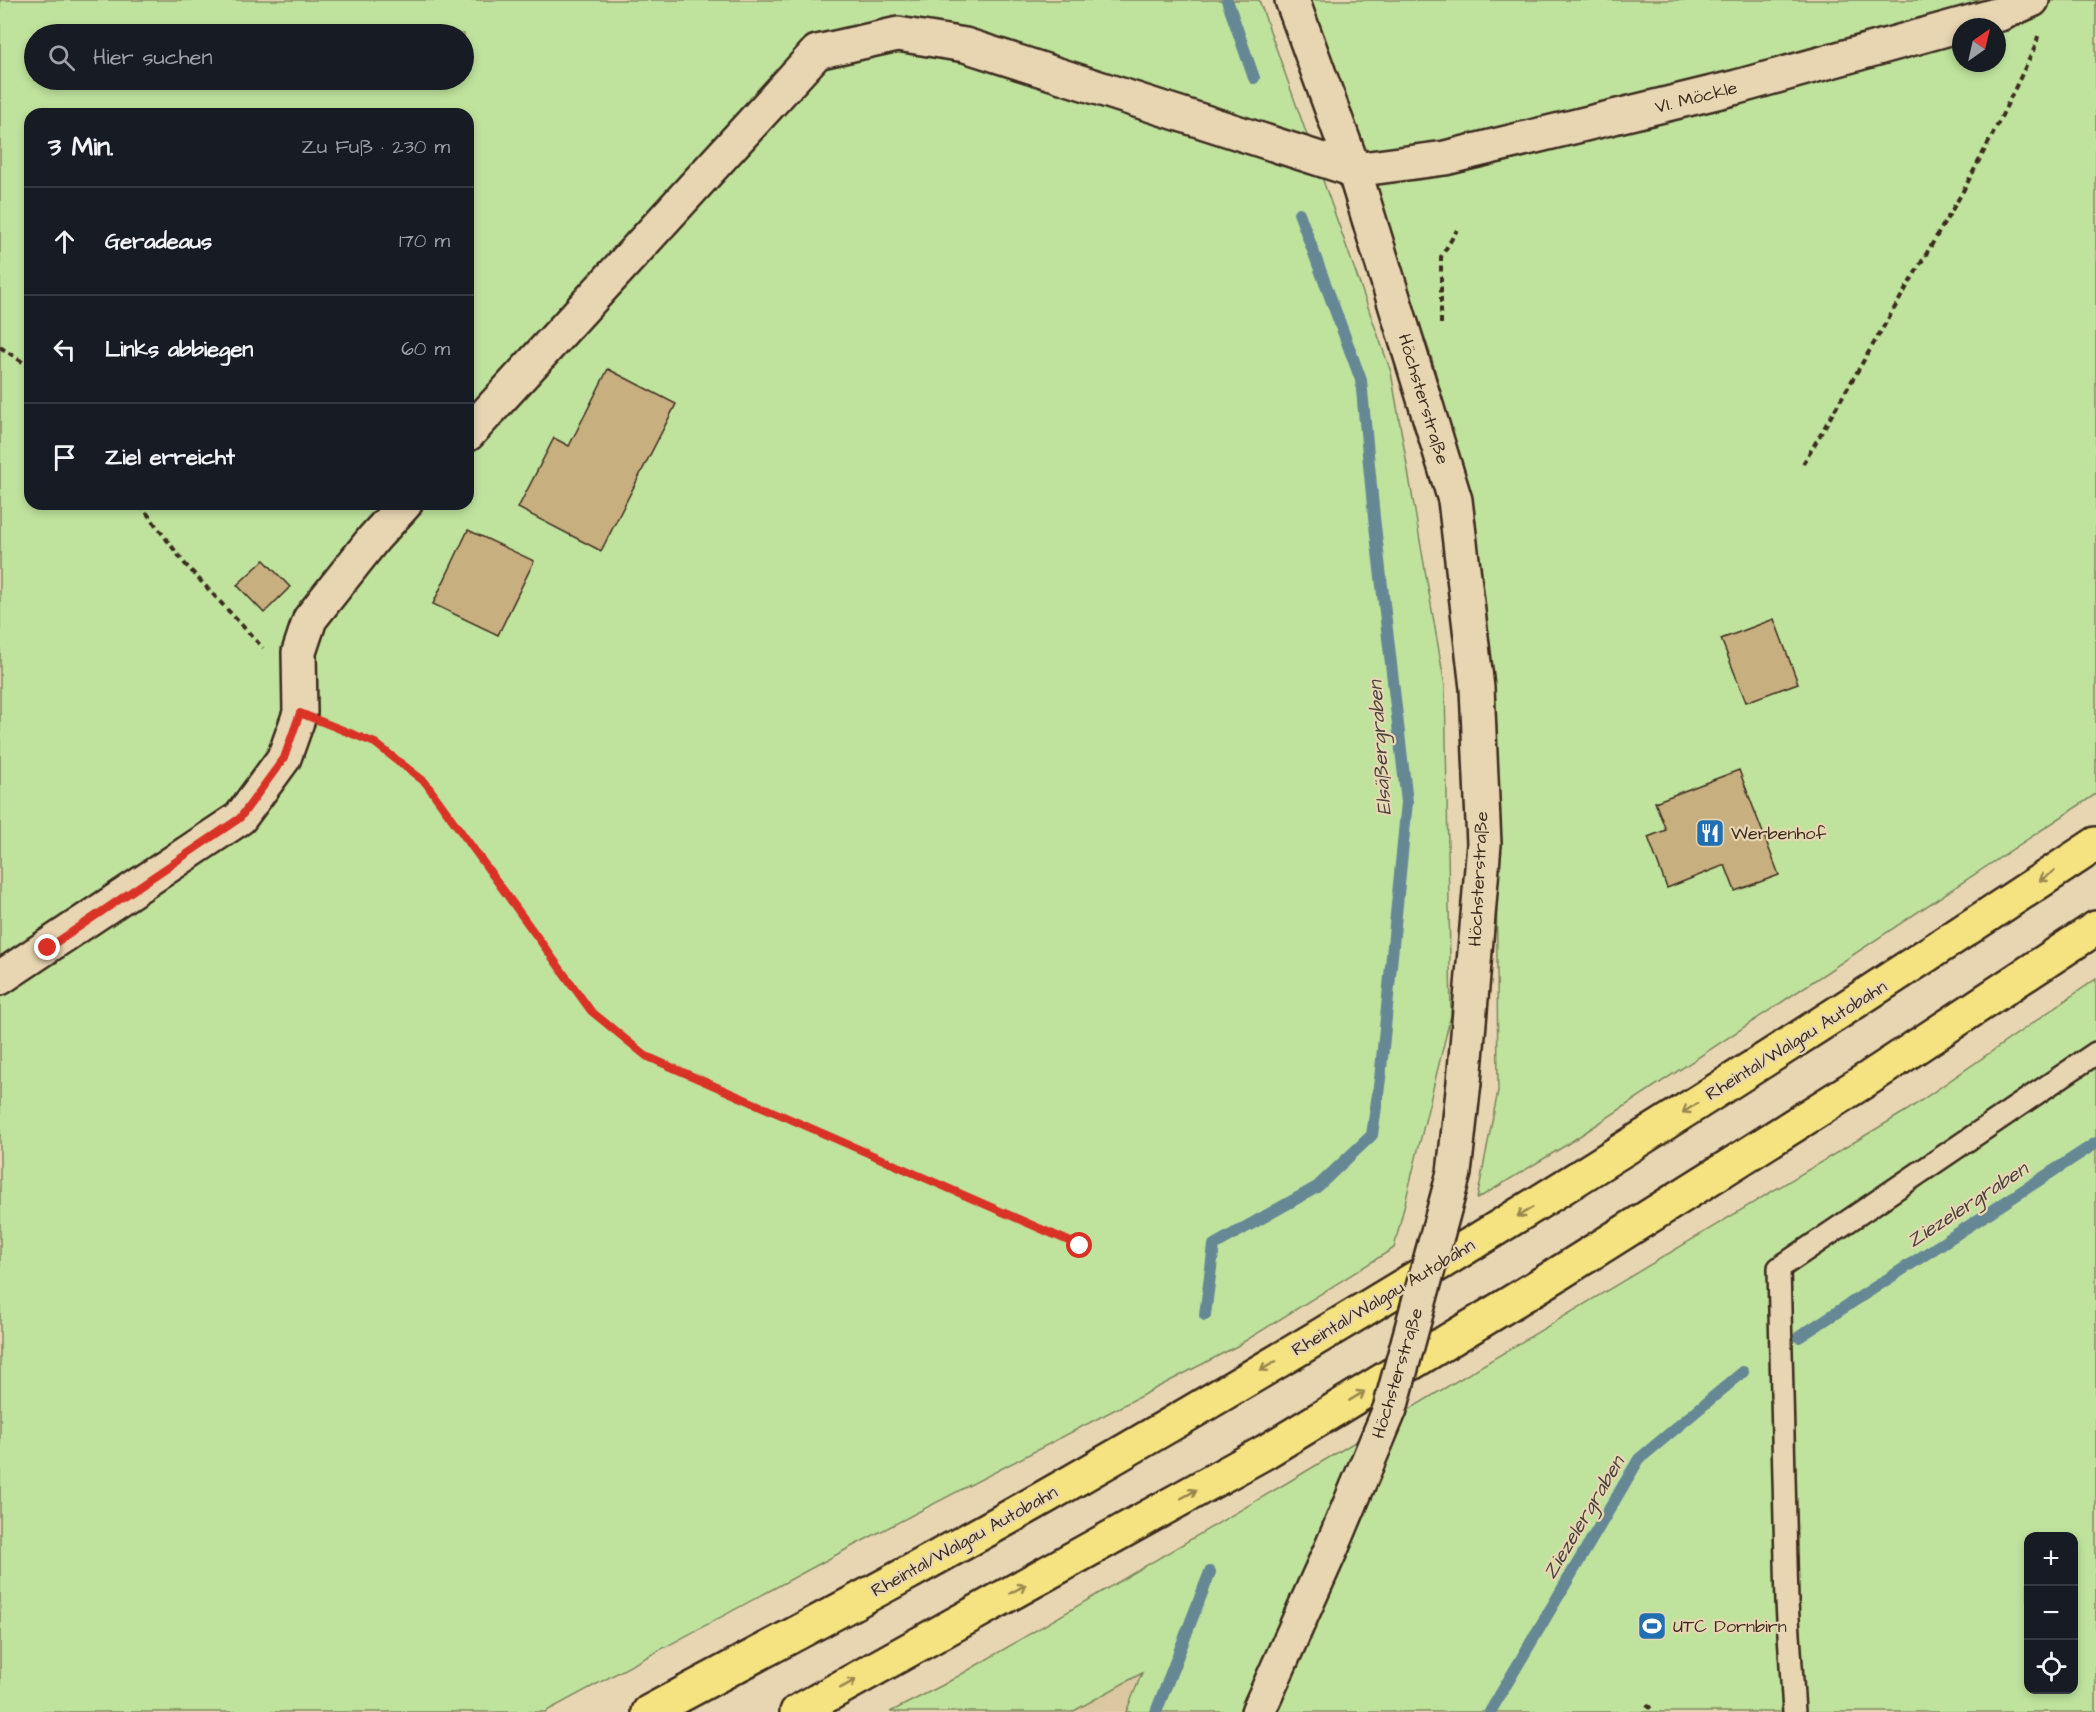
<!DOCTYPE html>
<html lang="de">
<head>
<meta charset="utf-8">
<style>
  :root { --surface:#171b24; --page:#20242c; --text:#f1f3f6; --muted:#9ea1a6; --line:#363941 }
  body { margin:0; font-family:"Architects Daughter",sans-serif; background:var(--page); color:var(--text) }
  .controls { position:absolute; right:18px; bottom:18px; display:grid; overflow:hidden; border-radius:12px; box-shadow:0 3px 9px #0003 }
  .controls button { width:54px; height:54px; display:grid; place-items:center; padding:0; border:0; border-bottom:2px solid var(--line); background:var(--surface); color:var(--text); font:30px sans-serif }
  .compass { position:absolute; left:1952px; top:18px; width:54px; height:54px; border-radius:50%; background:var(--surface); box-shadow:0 3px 9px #0003; rotate:34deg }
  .stop { position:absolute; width:18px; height:18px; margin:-14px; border:4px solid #d93025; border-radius:50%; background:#fff }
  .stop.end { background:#d93025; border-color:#fff; box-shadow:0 2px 6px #0008 }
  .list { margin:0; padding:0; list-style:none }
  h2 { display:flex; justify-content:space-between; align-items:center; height:78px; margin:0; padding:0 24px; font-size:26px }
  h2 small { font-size:20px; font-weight:400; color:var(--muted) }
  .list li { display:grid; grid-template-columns:39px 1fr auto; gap:18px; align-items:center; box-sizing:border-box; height:108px; padding:0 24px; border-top:2px solid var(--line) }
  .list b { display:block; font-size:22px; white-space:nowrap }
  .list em { font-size:20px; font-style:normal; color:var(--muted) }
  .icon { flex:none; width:33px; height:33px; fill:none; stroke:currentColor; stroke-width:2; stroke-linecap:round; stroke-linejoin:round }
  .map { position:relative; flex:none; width:2096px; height:1712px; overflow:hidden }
  .search { position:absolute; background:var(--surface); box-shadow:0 3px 9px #0003; left:24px; top:24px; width:450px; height:66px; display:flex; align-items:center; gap:15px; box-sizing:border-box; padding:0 21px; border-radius:33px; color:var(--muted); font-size:22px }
  .panel { position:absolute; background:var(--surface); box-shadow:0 3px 9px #0003; left:24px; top:108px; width:450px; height:402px; border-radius:18px }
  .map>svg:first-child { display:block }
</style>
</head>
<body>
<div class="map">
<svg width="2096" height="1712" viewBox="0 0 2096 1712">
  <rect width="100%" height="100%" fill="#e8d6b3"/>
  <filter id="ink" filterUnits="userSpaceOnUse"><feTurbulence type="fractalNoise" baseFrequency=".0167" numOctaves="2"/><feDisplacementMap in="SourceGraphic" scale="12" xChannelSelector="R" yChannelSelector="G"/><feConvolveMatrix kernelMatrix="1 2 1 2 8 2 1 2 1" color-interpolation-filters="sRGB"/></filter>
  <g filter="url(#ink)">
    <path fill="#dbc7a0" d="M1143 1672 1128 1712H1072Z"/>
    <path fill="#bfe39d" stroke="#7d865e" stroke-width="1.5" fill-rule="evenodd" d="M0 0H1259L1391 372 1445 686 1451 1015 1394 1248 1237 1346 847 1549 545 1712H0ZM34 34H464V80H34ZM30 114H468V504H30Z
      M1307 0H2096V794L1563 1147 1477 1199 1498 1091 1496 834 1491 662 1461 473 1432 359ZM1961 27H1997V63H1961Z
      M2096 979V1712H1126L1142 1673 1072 1712H890L943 1685 1290 1481 1906 1111ZM2028 1536H2074V1690H2028Z"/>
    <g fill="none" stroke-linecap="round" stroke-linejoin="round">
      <path stroke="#668895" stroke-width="12" d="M1227 0 1254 78
        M1205 1315 1214 1245 1317 1187 1372 1135 1380 1079 1407 802 1374 517 1361 380 1299 213
        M1799 1337 2096 1143
        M1156 1712 1210 1572
        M1490 1712 1639 1459 1743 1372"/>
    </g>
    <path fill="#c7af7f" stroke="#3b2a1e" stroke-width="1.5" d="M608 369 676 404 601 551 518 508 554 438 569 446Z
      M468 530 534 561 498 635 433 604Z
      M264 560 290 587 264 613 237 585Z
      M1774 619 1798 683 1746 702 1721 639Z
      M1739 770 1779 875 1735 891 1725 865 1667 888 1648 837 1666 830 1655 802Z"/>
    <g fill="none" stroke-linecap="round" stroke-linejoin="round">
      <g stroke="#3b2a1e" stroke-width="26">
        <path id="lane" d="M1794 1712 1787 1603 1779 1268 2096 1053"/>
      </g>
      <g stroke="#3b2a1e" stroke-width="38">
        <path id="street" d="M468 434 817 52 898 34 965 45 1354 170 1445 158 1737 87 2000 14 2032 0
          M0 978 240 818 284 758 300 713 299 652 310 619 374 538 405 504"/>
      </g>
      <g stroke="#3b2a1e" stroke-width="38">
        <path id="secondary" d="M1292 0 1354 170 1455 500 1477 688 1484 844 1464 1082
          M1258 1712 1332 1547"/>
      </g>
      <g stroke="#3b2a1e" stroke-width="38">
        <path id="highway" d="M649 1712C791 1636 934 1561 1073 1481 1422 1281 1761 1066 2096 844
          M797 1712 1265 1452 1545 1282 1869 1078 2096 928"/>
      </g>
      <path stroke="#3b2a1e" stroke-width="4" stroke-dasharray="6 4.5" stroke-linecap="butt" d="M1441 324V257L1457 230
        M0 347 30 367
        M1803 464 1962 193 1993 134 2036 45 2038 36
        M140 504 185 564 263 648
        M334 727 375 743 425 782 591 1011 646 1056 1080 1246
        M1647 1704 1653 1712"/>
      <use href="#lane" stroke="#e8d6b3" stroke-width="21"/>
      <use href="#street" stroke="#e8d6b3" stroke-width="33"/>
      <use href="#secondary" stroke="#e8d6b3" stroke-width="33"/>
      <use href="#highway" stroke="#f5e382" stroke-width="33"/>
      <g stroke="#3b2a1e" stroke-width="38" stroke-linecap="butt">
        <path id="secondary-bridge" d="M1332 1547 1390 1409 1454 1173 1464 1082"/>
      </g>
      <use href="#secondary-bridge" stroke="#e8d6b3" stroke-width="33"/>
    </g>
    <defs><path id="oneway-shaft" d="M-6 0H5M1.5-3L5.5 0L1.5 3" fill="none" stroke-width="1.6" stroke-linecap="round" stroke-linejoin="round" transform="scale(1.5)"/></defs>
    <g stroke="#988650">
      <use href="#oneway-shaft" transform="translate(2047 876) rotate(147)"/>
      <use href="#oneway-shaft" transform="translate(1690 1108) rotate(148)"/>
      <use href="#oneway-shaft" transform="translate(1525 1212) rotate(149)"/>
      <use href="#oneway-shaft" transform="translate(1268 1366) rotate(149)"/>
      <use href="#oneway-shaft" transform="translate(1357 1396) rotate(-31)"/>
      <use href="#oneway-shaft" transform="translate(1189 1494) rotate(-29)"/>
      <use href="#oneway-shaft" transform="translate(1018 1589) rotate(-29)"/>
      <use href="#oneway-shaft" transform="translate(848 1684) rotate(-29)"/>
    </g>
  </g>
  <g fill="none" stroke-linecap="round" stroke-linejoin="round" filter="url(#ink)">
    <path stroke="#d93025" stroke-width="8" d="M48 948 240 818 284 758 300 713 375 743 425 782 591 1011 646 1056 1080 1246"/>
  </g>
  <defs>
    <g id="restaurant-square" transform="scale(1.5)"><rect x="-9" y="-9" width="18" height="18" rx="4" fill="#1f6fb2" stroke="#e8d6b3"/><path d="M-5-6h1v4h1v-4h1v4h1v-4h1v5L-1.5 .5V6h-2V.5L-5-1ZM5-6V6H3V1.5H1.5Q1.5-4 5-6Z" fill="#fff"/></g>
    <g id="stadium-square" transform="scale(1.5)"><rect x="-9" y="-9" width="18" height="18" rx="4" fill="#1f6fb2" stroke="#e8d6b3"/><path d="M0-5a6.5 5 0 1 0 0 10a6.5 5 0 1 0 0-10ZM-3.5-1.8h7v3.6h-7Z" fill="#fff"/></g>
  </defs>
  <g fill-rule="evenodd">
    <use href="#restaurant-square" x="1710" y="833"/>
    <use href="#stadium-square" x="1652" y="1626"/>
  </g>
  <g text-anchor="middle" stroke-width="4.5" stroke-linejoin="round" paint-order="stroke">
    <g font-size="18" fill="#3b2a1e" stroke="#e8d6b3">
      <text transform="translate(1696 97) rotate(-14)" y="6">VI. Möckle</text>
      <text transform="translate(1424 399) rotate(73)" y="6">Höchsterstraße</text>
      <text transform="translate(1478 879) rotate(-87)" y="6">Höchsterstraße</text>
      <text transform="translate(1796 1040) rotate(-32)" y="6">Rheintal/Walgau Autobahn</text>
      <text transform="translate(1383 1297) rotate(-31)" y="6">Rheintal/Walgau Autobahn</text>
      <text transform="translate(1397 1373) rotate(-73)" y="6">Höchsterstraße</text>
      <text transform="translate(964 1541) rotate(-29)" y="6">Rheintal/Walgau Autobahn</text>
    </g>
    <g font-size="18" fill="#3b2a1e" stroke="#e8d6b3" text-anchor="start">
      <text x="1731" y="839">Werbenhof</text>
      <text x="1673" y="1632">UTC Dornbirn</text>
    </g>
    <g font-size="20" font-style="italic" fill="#46413c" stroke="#e8d6b3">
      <text transform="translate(1379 748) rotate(-94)" y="7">Elsäßergraben</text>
      <text transform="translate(1967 1204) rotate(-33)" y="7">Ziezelergraben</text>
      <text transform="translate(1583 1517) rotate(-59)" y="7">Ziezelergraben</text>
    </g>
  </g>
</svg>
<div class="controls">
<button>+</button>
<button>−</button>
<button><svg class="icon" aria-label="locate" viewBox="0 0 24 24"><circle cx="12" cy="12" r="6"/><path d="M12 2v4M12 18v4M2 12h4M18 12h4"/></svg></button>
</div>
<svg class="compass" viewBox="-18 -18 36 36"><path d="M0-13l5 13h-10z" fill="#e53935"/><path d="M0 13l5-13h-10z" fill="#9ea1a6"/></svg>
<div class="stop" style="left:1080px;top:1246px"></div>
<div class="stop end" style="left:48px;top:948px"></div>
<div class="search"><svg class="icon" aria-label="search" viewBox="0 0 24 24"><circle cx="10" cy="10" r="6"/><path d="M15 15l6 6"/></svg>Hier suchen</div>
<section class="panel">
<h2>3 Min.<small>Zu Fuß · 230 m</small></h2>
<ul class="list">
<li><svg class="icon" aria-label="ahead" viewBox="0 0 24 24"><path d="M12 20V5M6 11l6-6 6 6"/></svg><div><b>Geradeaus</b></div><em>170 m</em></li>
<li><svg class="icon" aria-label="left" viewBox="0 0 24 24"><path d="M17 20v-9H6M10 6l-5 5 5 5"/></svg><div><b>Links abbiegen</b></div><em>60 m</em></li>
<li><svg class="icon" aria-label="arrive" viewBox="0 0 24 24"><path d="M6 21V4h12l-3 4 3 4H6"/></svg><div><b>Ziel erreicht</b></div></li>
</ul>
</section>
</div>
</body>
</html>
